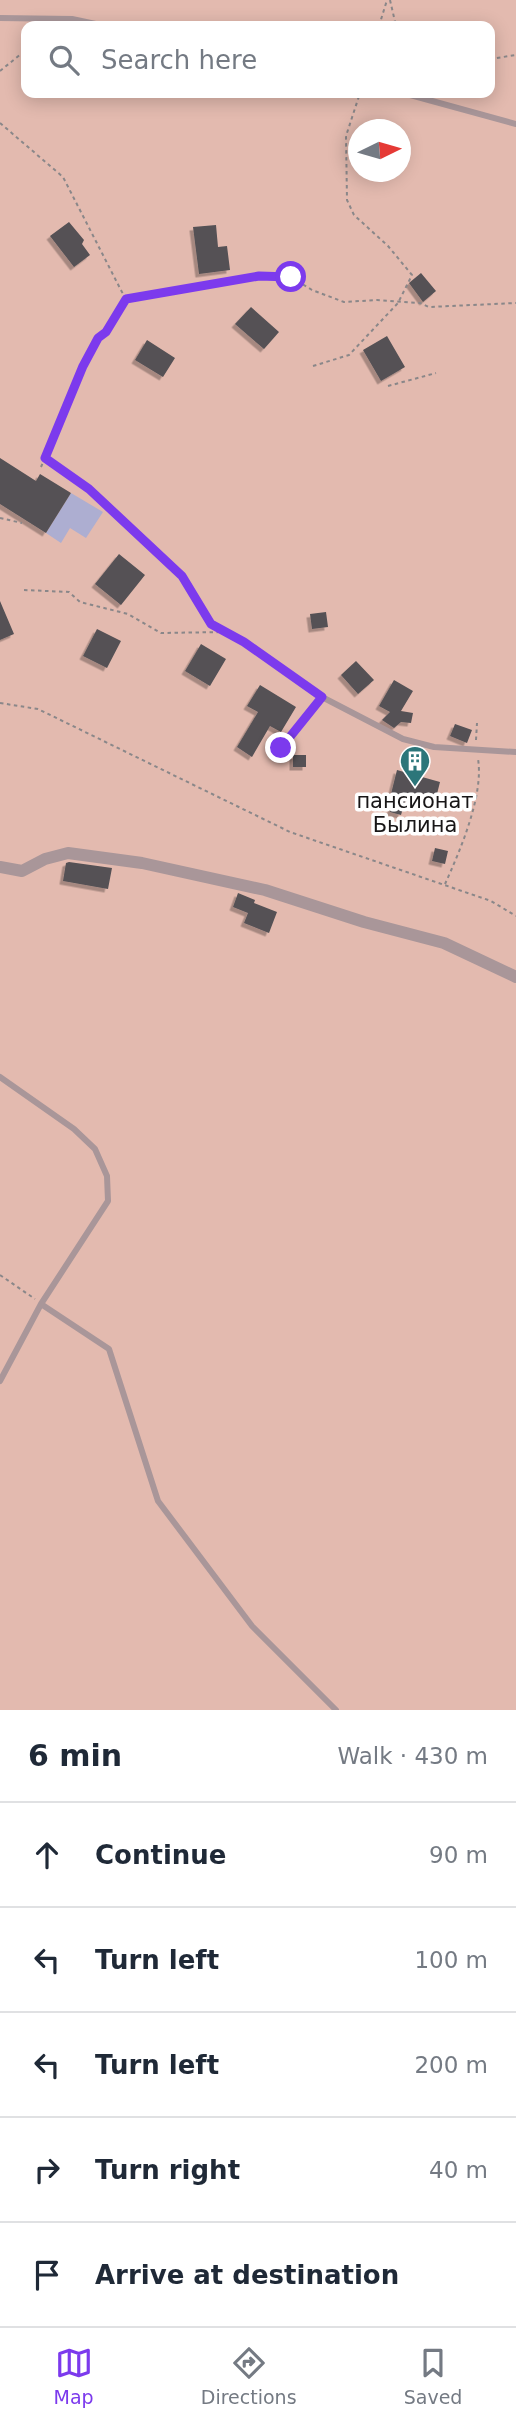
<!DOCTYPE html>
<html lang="en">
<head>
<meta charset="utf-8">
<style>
  :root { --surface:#fff; --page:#f6f6f7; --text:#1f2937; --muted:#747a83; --line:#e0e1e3; --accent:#7c3aed }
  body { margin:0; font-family:"DejaVu Sans",sans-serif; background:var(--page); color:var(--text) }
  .compass { position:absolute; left:348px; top:119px; width:63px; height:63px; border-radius:50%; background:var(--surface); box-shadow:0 4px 18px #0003; rotate:85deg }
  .stop { position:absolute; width:21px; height:21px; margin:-16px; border:5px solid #7c3aed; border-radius:50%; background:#fff }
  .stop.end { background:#7c3aed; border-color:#fff; box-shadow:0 2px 7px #0008 }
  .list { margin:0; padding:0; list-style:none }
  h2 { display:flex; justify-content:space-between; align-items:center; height:91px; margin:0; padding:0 28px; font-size:30px }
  h2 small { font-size:23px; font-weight:400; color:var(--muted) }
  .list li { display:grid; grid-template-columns:46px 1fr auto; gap:21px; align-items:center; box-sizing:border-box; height:105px; padding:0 28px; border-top:2px solid var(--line) }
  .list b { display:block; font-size:26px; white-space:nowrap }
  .list em { font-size:23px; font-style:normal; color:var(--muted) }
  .icon { flex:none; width:38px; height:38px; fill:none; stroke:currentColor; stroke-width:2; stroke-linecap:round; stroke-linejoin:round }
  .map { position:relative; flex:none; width:516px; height:1710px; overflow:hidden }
  .search { position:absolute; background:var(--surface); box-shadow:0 4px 18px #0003; left:21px; right:21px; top:21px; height:77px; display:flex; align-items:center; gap:18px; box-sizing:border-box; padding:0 24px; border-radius:14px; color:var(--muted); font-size:26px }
  .sheet { height:616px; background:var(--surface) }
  nav { display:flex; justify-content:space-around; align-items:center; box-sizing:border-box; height:98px; border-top:2px solid var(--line); background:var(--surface); font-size:19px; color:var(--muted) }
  nav a { display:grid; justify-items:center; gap:4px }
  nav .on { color:var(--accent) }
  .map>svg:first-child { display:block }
</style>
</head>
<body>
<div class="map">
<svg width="516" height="1710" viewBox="0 0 516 1710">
  <defs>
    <filter id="shadow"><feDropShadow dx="-3.5" dy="3.5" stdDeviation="0" flood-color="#0004"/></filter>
  </defs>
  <rect width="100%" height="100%" fill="#faf5f9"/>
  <path fill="#e3baaf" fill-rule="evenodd" d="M0 0H516V1710H0ZM26 26H490V93H26ZM358 130H400V172H358Z"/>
  <path fill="#adaed1" d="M71 493 103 512 86 538 70 528 61 543 46 533Z"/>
  <path fill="#545155" filter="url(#shadow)" d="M69 222 84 240 82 244 90 255 74 267 50 236Z
    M216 225 218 247 227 246 230 270 199 274 193 227Z
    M421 273 436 291 423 302 409 283Z
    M251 307 279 332 264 349 235 324Z
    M387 336 405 367 381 381 363 350Z
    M147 340 175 358 163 377 135 360Z
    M0 458 36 481 40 474 71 493 46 533 0 504Z
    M119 554 145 575 121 605 95 584Z
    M0 601 14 634 0 640Z
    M326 612 328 627 312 629 310 614Z
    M97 629 121 641 107 668 83 656Z
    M201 644 226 659 210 686 185 671Z
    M356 661 374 680 358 694 341 675Z
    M394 680 413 691 401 711 413 713 411 723 401 722 394 728 382 720 390 712 379 706Z
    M260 685 296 707 281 732 270 726 252 757 237 747 258 712 247 706Z
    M455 724 472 730 467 743 450 736Z
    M293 755H306V767H293Z
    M397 770 440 782 434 806 406 798 401 815 390 812 395 796 391 794Z
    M435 848 448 851 445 864 432 861Z
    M69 862 112 868 108 889 63 881 66 863Z
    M238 893 255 900 254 903 277 912 269 933 244 923 248 913 233 907Z"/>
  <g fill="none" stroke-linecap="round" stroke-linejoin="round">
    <path stroke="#8a8789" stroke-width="2" stroke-dasharray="3.5 3.5" stroke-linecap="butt" d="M390 0 396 26
      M379 26 387 0
      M490 59 516 55
      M0 71 21 54 26 53
      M0 123 63 177 125 298
      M313 366 349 355 398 303 412 275 388 246 354 215 347 200 346 136 360 93
      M388 386 436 373
      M46 459 88 489 182 576 211 624 244 642 313 690
      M41 467 83 366 98 338 106 332 126 299 259 276 291 277 312 290 344 302 377 300 420 303 429 307 516 303
      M0 518 22 523
      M24 590 69 592 80 602 128 614 161 633 225 632
      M0 703 38 709 290 832 491 901 516 916
      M476 740 477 723
      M445 884C460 851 484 795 478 759
      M0 1275 35 1299"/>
    <path stroke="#a99699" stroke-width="6" d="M0 18 72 19 105 26
      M403 93 516 124
      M281 748 322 697 403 739 434 747 516 752
      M0 1077 74 1129 95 1149 107 1176 108 1201 41 1304 0 1381
      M41 1304 109 1349 158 1501 252 1626 336 1710"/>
    <path stroke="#a99699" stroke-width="12" d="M0 867 22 871 45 859 68 853 142 863 265 890 364 922 444 943 516 977"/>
  </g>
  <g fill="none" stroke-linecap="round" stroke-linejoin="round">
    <path stroke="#7c3aed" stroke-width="9" d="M281 748 322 697 244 642 211 624 182 576 89 489 45 458 83 366 98 338 106 332 126 299 259 276 291 277"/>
  </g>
  <defs>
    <g id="building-pin" transform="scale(1.575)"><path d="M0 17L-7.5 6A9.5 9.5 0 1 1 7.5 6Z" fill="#2c767a" stroke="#fff"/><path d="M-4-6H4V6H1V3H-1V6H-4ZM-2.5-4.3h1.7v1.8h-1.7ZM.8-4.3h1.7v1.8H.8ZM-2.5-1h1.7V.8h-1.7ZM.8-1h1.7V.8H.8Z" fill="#fff"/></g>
  </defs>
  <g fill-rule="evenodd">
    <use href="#building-pin" x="415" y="761"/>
  </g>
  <g text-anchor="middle" stroke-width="7" stroke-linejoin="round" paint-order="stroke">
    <g font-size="21" fill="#181617" stroke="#fff">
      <text x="415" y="808">пансионат<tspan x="415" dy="24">Былина</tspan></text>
    </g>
  </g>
</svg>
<svg class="compass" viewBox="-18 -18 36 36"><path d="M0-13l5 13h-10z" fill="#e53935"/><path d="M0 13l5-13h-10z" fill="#747a83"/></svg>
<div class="stop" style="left:291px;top:277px"></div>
<div class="stop end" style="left:281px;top:748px"></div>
<div class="search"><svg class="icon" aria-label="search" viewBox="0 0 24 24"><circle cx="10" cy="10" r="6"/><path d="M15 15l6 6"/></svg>Search here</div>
</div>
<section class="sheet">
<h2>6 min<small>Walk · 430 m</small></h2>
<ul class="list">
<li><svg class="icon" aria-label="ahead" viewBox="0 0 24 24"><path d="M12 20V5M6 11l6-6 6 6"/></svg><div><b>Continue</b></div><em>90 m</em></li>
<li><svg class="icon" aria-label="left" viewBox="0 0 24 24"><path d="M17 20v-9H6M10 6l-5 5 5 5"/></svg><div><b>Turn left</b></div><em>100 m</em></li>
<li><svg class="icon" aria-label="left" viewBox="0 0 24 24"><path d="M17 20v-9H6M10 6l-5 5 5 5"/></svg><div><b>Turn left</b></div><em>200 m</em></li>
<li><svg class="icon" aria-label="right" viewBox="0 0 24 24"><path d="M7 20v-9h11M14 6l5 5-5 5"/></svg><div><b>Turn right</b></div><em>40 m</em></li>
<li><svg class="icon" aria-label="arrive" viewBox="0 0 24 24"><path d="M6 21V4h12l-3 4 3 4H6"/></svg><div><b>Arrive at destination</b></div></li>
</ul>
</section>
<nav>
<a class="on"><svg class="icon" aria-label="map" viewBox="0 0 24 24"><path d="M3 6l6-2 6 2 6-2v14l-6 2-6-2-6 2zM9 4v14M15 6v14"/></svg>Map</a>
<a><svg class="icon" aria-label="directions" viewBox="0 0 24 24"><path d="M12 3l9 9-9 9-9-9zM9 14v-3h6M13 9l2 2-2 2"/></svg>Directions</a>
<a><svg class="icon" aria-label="saved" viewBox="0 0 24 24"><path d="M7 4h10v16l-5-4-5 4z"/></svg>Saved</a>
</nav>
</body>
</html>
